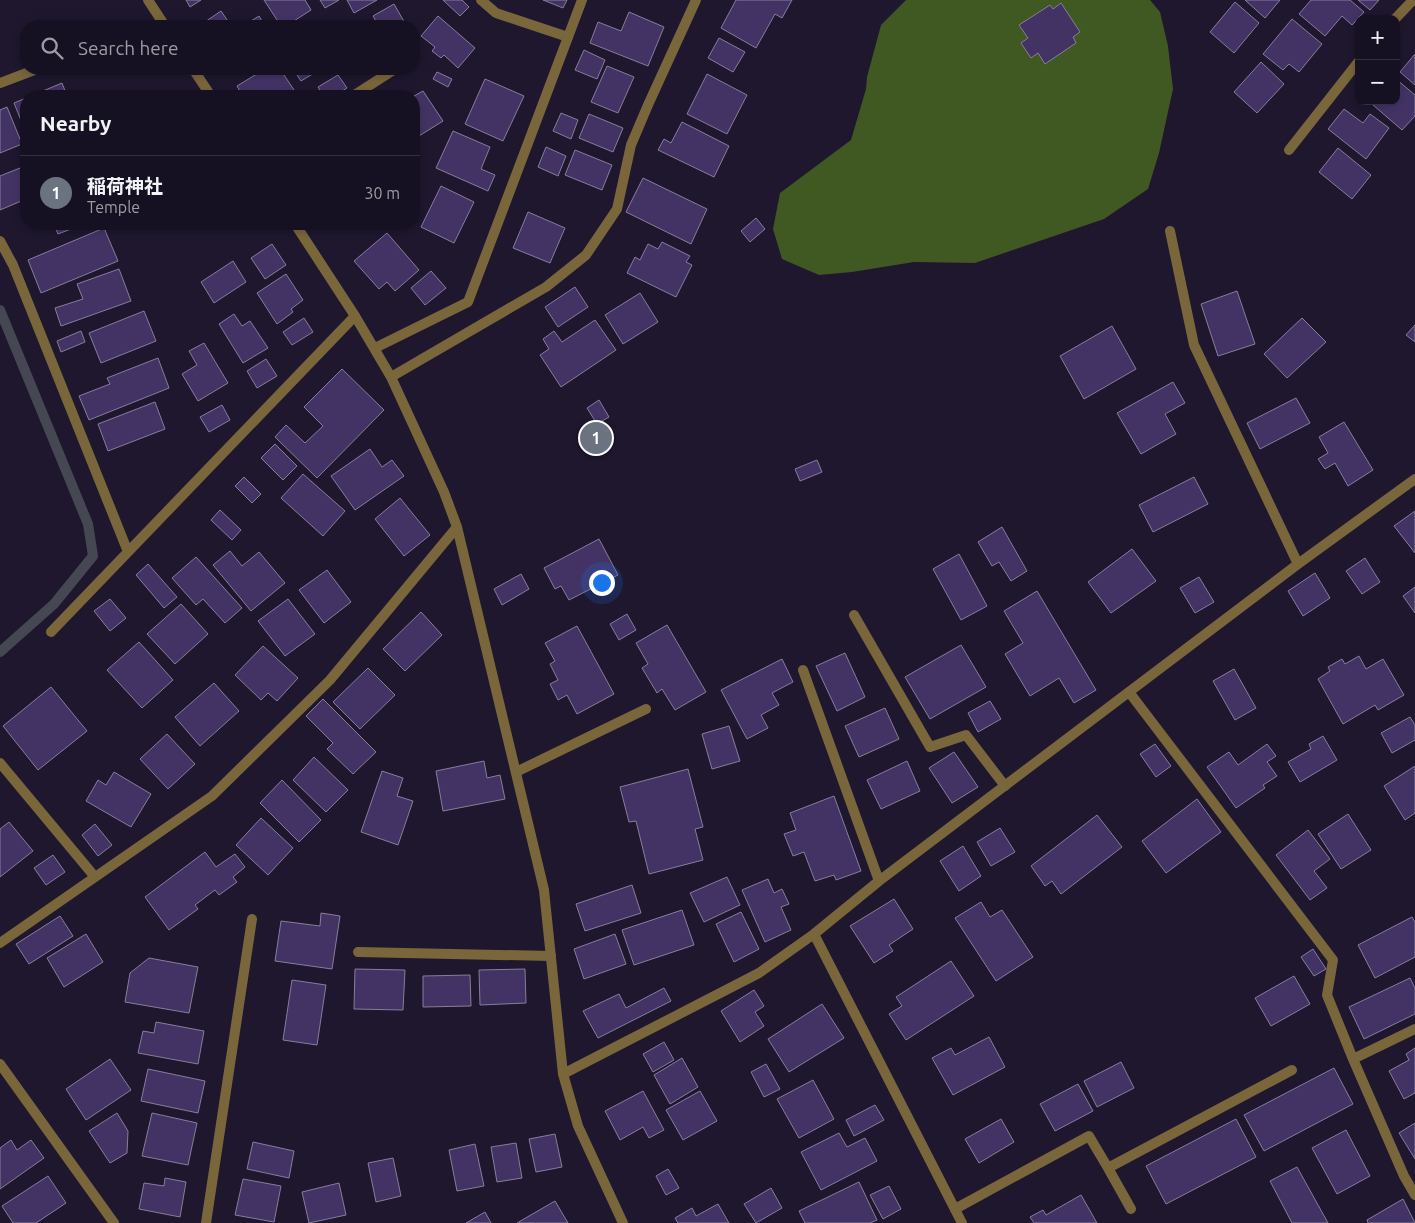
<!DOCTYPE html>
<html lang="en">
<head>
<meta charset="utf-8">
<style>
  :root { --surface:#161122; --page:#231f2f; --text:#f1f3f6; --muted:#9e9da5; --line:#353140; --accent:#dcb233 }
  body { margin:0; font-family:Ubuntu,"Noto Sans JP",sans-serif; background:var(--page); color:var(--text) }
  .controls { position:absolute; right:15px; top:15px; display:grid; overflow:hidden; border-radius:10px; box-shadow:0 2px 8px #0003 }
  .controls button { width:45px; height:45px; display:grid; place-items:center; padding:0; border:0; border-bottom:1px solid var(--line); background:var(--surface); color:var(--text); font:25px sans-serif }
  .you { position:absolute; left:601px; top:582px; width:18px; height:18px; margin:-12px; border:4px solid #fff; border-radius:50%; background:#1a73e8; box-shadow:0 0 0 8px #1a73e833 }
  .badge { display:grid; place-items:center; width:32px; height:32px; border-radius:50%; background:var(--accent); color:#fff; font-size:16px; font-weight:700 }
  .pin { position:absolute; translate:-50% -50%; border:2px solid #fff; box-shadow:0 1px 5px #0006 }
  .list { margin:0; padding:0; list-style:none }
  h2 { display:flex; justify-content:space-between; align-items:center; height:65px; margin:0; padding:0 20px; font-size:21px }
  h2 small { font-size:16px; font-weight:400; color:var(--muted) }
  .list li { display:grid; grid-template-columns:32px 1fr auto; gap:15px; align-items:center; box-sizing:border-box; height:75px; padding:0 20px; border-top:1px solid var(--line) }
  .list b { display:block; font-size:19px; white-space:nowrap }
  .list p { margin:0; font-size:16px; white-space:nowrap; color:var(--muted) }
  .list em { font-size:16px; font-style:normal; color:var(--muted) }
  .icon { flex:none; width:28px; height:28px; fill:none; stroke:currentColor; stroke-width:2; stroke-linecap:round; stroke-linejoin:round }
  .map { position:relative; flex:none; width:1415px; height:1223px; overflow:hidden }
  .search { position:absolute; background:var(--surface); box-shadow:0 2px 8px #0003; left:20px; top:20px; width:400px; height:55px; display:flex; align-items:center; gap:12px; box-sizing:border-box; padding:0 18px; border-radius:20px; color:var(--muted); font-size:19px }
  .panel { position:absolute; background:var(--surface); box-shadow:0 2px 8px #0003; left:20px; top:90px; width:400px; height:140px; border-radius:20px }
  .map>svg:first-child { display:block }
</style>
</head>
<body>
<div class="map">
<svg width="1415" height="1223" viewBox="0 0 1415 1223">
  <rect width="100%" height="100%" fill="#1e172e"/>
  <path fill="#405822" d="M906 0H1150L1160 12 1168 46 1173 89 1159 153 1148 189 1104 219 975 263 914 262 852 272 819 275 782 259 773 229 780 193 851 140 866 89 867 77 881 25Z"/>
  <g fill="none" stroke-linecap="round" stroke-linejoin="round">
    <path stroke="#454853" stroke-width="10" d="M0 310 88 524 93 556 54 604 0 652"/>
  </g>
  <path fill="#433365" stroke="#867e9b" d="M186 0H201L190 7Z
    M264 0H305L311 10 286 26H281Z
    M320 0H339L325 8Z
    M347 0H377L354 13Z
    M443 0H462L469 7 460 16Z
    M543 0H567L563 8Z
    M736 0H792L782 18 775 14 756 48 721 28Z
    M1245 0H1280L1265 18Z
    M1311 0H1350L1364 12 1352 25 1342 16 1325 36 1299 14Z
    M1358 0H1379L1370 10Z
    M1235 2 1259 23 1234 53 1210 32Z
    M1061 3 1080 32 1073 37 1076 43 1045 64 1038 53 1031 58 1021 43 1028 38 1019 25 1050 5 1053 9Z
    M394 4 406 25 404 26H379L373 16Z
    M221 11 230 24 227 26H204L202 24Z
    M629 12 664 27 648 66 590 43 598 22 621 31Z
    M259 16 265 26H243Z
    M438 16 475 48 458 68 444 55 441 58 432 51 435 47 421 36Z
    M1292 19 1322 44 1299 72 1289 64 1283 70 1263 54Z
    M719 38 745 52 733 72 708 58Z
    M584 50 605 60 597 79 575 70Z
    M1415 54V85L1400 72Z
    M1261 62 1284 84 1257 113 1234 92Z
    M607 66 634 77 618 113 591 102Z
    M265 69H280L294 90 284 96H243L237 86Z
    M293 69H321L301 81Z
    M437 72 452 79 448 87 433 79Z
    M707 74 747 95 727 134 687 114Z
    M338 75 347 88 334 96H323L318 87Z
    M485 79 524 96 503 141 465 124Z
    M1396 79 1415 95V116L1402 130 1373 105 1376 101H1396Z
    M62 83 67 96H31Z
    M423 91 443 121 419 136 414 128V96Z
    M26 98V133L14 103Z
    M7 107 22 144 0 153V110Z
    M1344 109 1363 123 1370 114 1389 128 1366 159 1328 129Z
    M561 113 578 120 571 139 553 131Z
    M589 114 623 128 613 152 579 138Z
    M682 122 729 146 714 177 658 150 664 139 671 143Z
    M453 131 490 147 481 169 495 175 488 191 436 168Z
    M546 147 566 156 558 176 538 167Z
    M1338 148 1371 175 1352 199 1319 172Z
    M575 150 612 165 602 190 565 175Z
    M20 168 26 183V199L0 210V176Z
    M643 178 707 209 691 244 626 212Z
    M441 186 474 202 454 243 421 227Z
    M528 212 565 228 550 263 513 248Z
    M756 218 765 229 750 242 741 231Z
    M54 224H84L58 234Z
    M104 228 118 261 41 293 28 260Z
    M387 233 419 270 395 291 387 282 379 289 354 261Z
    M662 242 690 256 686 262 692 265 676 297 627 273 635 257 640 260 648 244 658 249Z
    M272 244 286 265 265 279 251 258Z
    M233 261 246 282 214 303 201 282Z
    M119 269 131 301 61 326 55 308 83 299 77 284Z
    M431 271 446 288 425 305 411 288Z
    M286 274 303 300 291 309 293 312 277 324 257 293Z
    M575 287 588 307 558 327 545 307Z
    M1237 291 1255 344 1218 356 1201 304Z
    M640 293 658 322 623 344 605 315Z
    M144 311 156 341 101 363 89 333Z
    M234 314 242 326 250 321 268 348 243 363 219 324Z
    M304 318 313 332 292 345 283 332Z
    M1302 318 1326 342 1287 378 1264 354Z
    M595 320 616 350 561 387 540 355 549 349 543 339 554 331 562 342Z
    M1415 325V342L1406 335Z
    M1112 326 1136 369 1084 399 1060 356Z
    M81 331 85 342 61 352 57 341Z
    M204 343 228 383 198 401 182 374 197 365 189 351Z
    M158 358 169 388 89 420 79 396 110 384 107 378Z
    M266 359 277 376 257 388 247 371Z
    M342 369 384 410 317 478 275 437 286 425 305 443 323 426 304 407Z
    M1173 382 1185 403 1165 414 1176 434 1141 454 1117 413Z
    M1296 398 1310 423 1260 449 1247 423Z
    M599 400 609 417 597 424 587 408Z
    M155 402 165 429 108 451 98 424Z
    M222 405 230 420 209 432 200 417Z
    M1344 422 1373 470 1348 486 1335 463 1325 469 1318 459 1328 453 1319 437Z
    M275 444 297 466 283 480 261 458Z
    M370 449 382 467 392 460 404 476 355 510 331 476Z
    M817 460 822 472 800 481 795 469Z
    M303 474 345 511 323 536 281 498Z
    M244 477 261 494 252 503 235 486Z
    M1194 477 1208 504 1153 532 1139 505Z
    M400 498 430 535 404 556 375 519Z
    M220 510 241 530 232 540 211 520Z
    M1415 511V553L1394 526Z
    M1002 527 1027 571 1011 581 999 562 992 566 978 542Z
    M599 539 618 575 569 600 561 586 555 589 544 568Z
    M1132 549 1156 581 1111 613 1088 582Z
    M230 551 242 566 259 552 285 583 251 611 213 565Z
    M959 554 987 606 961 620 933 569Z
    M196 557 242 608 225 623 203 599 196 605 172 578Z
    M1365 558 1380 582 1362 594 1346 571Z
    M148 564 177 597 164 608 136 575Z
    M327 570 351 602 324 623 299 590Z
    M1315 573 1330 598 1303 616 1288 591Z
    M521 574 529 589 502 605 494 589Z
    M1199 577 1214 602 1195 613 1180 588Z
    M1415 587V613L1403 596Z
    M1037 591 1096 690 1074 703 1059 678 1030 696 1005 654 1023 643 1004 611Z
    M110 599 126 618 110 631 94 611Z
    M288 599 315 634 285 656 258 621Z
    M181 604 208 634 175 664 147 634Z
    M421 612 442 635 405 671 383 649Z
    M627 614 636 630 619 640 610 624Z
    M667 625 706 692 675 710 662 689 657 693 642 668 648 664 636 643Z
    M577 626 614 694 577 714 567 695 558 700 550 684 558 680 550 664 555 661 545 643Z
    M139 642 173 680 142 708 107 670Z
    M961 645 986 687 930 719 905 677Z
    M263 646 298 678 277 701 268 693 261 700 235 675Z
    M845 653 865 697 837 711 816 666Z
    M1359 656 1366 669 1383 659 1404 695 1378 710 1375 705 1343 724 1318 679 1330 671 1328 667 1342 659 1345 664Z
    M782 659 793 682 772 693 779 705 761 715 768 728 747 739 721 690Z
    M368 668 395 695 360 729 333 702Z
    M1234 669 1256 708 1235 720 1213 681Z
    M214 683 239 711 200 746 175 717Z
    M51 687 87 731 38 770 3 726Z
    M323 699 376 752 353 774 327 749 333 743 306 716Z
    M990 701 1001 719 978 732 968 713Z
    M885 708 899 739 859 757 845 726Z
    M1410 717 1415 725V740L1392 753 1381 733Z
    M729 726 740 761 712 769 702 734Z
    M167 734 195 764 168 789 140 759Z
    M1323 736 1337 760 1300 782 1288 762 1311 749 1309 744Z
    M1155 744 1171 766 1156 777 1140 754Z
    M1267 744 1276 756 1267 762 1277 776 1263 785 1265 788 1236 808 1207 767 1229 752 1238 765Z
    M954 752 978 787 952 803 929 768Z
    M314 757 348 790 326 812 293 780Z
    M484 761 487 778 500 775 505 799 443 811 436 771Z
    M907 761 920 791 881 809 867 780Z
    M1415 766V813L1405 820 1384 786Z
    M688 769 703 827 695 829 703 860 649 874 636 821 629 822 620 787Z
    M382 771 403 778 397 796 413 801 398 845 361 832Z
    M114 772 151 794 131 827 86 801 98 780 106 785Z
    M282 780 321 820 299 842 260 803Z
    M834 796 861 871 836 880 834 875 815 881 804 852 793 856 784 834 796 830 790 813Z
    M1197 799 1221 832 1166 873 1142 841Z
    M1348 814 1371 850 1341 869 1318 834Z
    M1097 815 1122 847 1061 894 1052 881 1045 886 1031 866Z
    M261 818 293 848 268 875 236 845Z
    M9 822 33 851 0 877V829Z
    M95 824 112 845 98 856 82 835Z
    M1000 828 1015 852 991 866 977 842Z
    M1308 830 1330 859 1314 871 1327 888 1310 900 1276 855Z
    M963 846 981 876 959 891 940 861Z
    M205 852 216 867 235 854 245 867 233 877 237 882 219 895 215 890 195 905 198 909 169 930 145 897Z
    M53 855 65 872 46 885 34 868Z
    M727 877 740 905 704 922 690 893Z
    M768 879 774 893 782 889 789 904 781 907 791 930 765 942 742 890Z
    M632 885 641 913 585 931 576 904Z
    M894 899 913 929 889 945 893 951 874 963 850 926Z
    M981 902 990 917 1002 910 1033 957 996 981 955 918Z
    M682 910 694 945 634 965 622 930Z
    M741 912 759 949 734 962 716 924Z
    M321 913 340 916 332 969 275 961 281 921 320 926Z
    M60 916 73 936 29 964 16 944Z
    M1412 917 1415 922V957L1375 978 1358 945Z
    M86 934 103 962 64 987 47 958Z
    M615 934 626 964 584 979 574 949Z
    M1313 949 1326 969 1314 976 1301 957Z
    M149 958 198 967 189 1013 125 1002 130 973Z
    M951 961 974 996 906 1040 889 1014 902 1006 896 997Z
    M355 969 405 970 403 1010 354 1009Z
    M525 969 526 1003 480 1005 479 970Z
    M470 975 471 1006 423 1007V976Z
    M1294 976 1310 1004 1271 1026 1255 998Z
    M1410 978 1415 988V1014L1364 1039 1349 1007Z
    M292 980 326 985 317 1045 283 1040Z
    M664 988 671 1001 598 1038 583 1011 619 994 626 1008Z
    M754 990 764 1006 755 1012 764 1026 740 1042 721 1011Z
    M822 1004 844 1038 789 1072 768 1039Z
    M156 1022 204 1031 198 1064 138 1053 143 1031 154 1033Z
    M989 1037 1005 1067 953 1095 932 1058 951 1048 955 1055Z
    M664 1042 674 1060 653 1072 643 1054Z
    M1415 1048V1093L1404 1099 1389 1071 1409 1060 1406 1054Z
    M682 1058 698 1087 670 1104 654 1075Z
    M110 1059 131 1090 86 1120 66 1089Z
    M1121 1062 1134 1088 1097 1107 1084 1081Z
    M766 1064 780 1089 764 1097 751 1072Z
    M1334 1068 1353 1104 1264 1151 1244 1115Z
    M148 1069 205 1081 198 1113 141 1101Z
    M813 1080 834 1119 799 1138 777 1099Z
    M1078 1084 1093 1111 1055 1131 1040 1104Z
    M643 1091 664 1130 649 1138 643 1127 620 1140 605 1111Z
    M700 1091 717 1121 683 1140 666 1110Z
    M875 1105 884 1120 854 1136 846 1120Z
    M117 1113 128 1131 127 1153 110 1163 89 1131Z
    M152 1113 197 1123 188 1165 142 1156Z
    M1001 1119 1014 1142 979 1163 965 1139Z
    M1236 1119 1256 1157 1166 1204 1146 1166Z
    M1415 1123V1159L1399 1133Z
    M1346 1130 1370 1176 1337 1194 1312 1148Z
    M839 1133 847 1147 865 1138 877 1161 821 1190 801 1152Z
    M555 1134 562 1167 536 1172 529 1139Z
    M11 1140 17 1150 31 1140 44 1158 0 1189V1148Z
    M253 1142 294 1151 289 1178 247 1169Z
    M516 1143 522 1178 497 1182 491 1147Z
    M475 1144 484 1186 457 1191 449 1150Z
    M393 1158 401 1196 376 1202 368 1163Z
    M1297 1167 1328 1223H1292L1270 1181Z
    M668 1169 679 1188 666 1195 656 1176Z
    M48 1176 66 1203 36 1223H13L2 1206Z
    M165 1178 186 1182 180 1217 139 1209 144 1183 164 1186Z
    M243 1179 281 1186 274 1222 235 1215Z
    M859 1182 877 1220 870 1223H805L799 1211Z
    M339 1183 346 1215 309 1223 302 1192Z
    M889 1186 901 1209 883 1219 870 1195Z
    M771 1188 782 1208 756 1223 744 1204Z
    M1081 1195 1097 1223H1034L1030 1217 1043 1210 1046 1215Z
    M1403 1199 1415 1223H1368L1367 1220Z
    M555 1201 568 1223H517Z
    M718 1204 729 1223H678L675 1218 692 1208 696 1216Z
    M485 1212 491 1223H466Z"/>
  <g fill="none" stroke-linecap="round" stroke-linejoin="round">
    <path stroke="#7a663b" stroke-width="10" d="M481 0 496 13 568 37
      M353 96 395 69
      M854 615 930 747 966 735 1005 786
      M516 772 646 709
      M358 952 551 956
      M955 1209 1089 1136 1108 1168
      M1131 1209 1108 1168 1292 1070"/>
    <path stroke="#7a663b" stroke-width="10" d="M148 0 165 26
      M1395 19 1413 0
      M193 69 211 96
      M0 83 37 69
      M1289 150 1359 61
      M295 224 355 316 391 377 444 492 457 527 544 890 563 1074 578 1126 623 1223
      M1170 231 1194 345 1298 564
      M0 241 13 265 128 552
      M375 348 468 302 582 0
      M391 377 546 287 586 255 617 209 631 145 648 105 696 0
      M51 632 355 316
      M803 670 879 881
      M1129 692 1333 960 1327 995 1353 1059 1404 1176 1415 1195
      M0 763 95 877
      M814 934 962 1223
      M0 943 212 796 330 680 457 527
      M1353 1059 1415 1029
      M0 1064 114 1223
      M563 1074 759 973 814 934 879 881 1298 564 1415 479
      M206 1223 252 919"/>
  </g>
</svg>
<div class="controls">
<button>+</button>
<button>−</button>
</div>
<div class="you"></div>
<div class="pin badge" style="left:596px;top:438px;background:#6b7280">1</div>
<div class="search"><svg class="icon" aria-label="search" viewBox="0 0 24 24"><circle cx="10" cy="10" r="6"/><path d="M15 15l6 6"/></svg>Search here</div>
<section class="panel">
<h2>Nearby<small></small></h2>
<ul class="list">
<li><span class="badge" style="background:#6b7280">1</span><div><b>稲荷神社</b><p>Temple</p></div><em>30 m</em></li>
</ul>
</section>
</div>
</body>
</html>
